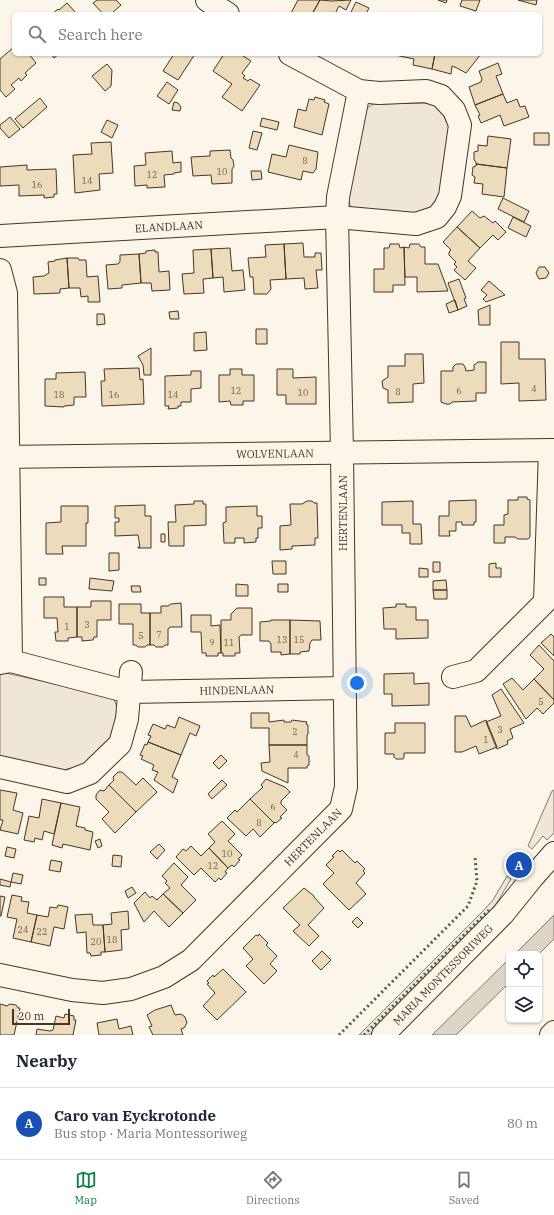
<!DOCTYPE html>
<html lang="en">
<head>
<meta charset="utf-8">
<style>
  :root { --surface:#fff; --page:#f2f2f3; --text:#1f2937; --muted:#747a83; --line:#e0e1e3; --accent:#0b8043 }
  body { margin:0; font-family:"IBM Plex Serif",serif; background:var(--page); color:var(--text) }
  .controls { position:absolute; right:12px; bottom:12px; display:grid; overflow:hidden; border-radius:6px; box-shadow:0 1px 3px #0004 }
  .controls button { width:36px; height:36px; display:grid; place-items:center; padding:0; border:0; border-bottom:1px solid var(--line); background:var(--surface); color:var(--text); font:20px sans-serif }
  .scale { position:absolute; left:12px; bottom:10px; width:58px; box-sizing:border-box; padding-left:4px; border:2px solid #4a3520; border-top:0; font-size:11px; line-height:14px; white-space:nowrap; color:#4a3520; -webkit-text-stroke:3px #fbf6e9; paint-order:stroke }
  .you { position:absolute; left:357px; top:683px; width:14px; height:14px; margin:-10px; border:3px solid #fff; border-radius:50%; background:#1a73e8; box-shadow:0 0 0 6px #1a73e833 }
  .badge { display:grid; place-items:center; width:26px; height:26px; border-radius:50%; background:var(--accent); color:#fff; font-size:13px; font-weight:700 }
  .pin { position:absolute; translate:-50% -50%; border:2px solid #fff; box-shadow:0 1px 4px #0006 }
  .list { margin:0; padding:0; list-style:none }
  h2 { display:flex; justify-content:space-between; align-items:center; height:52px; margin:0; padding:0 16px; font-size:17px }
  h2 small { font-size:13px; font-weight:400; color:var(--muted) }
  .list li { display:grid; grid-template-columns:26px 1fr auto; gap:12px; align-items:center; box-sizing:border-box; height:72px; padding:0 16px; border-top:1px solid var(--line) }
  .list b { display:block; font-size:15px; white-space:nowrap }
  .list p { margin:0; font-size:13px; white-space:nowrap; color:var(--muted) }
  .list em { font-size:13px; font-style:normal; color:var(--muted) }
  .icon { flex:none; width:22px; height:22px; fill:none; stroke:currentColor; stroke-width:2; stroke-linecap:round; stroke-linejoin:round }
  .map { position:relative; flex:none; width:554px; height:1035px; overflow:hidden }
  .search { position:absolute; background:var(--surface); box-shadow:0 1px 3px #0004; left:12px; right:12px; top:12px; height:44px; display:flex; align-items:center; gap:10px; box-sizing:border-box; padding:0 14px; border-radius:6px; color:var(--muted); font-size:15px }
  .sheet { height:124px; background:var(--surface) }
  nav { display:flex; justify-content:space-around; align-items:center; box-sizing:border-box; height:56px; border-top:1px solid var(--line); background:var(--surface); font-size:11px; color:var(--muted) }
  nav a { display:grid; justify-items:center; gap:2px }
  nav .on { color:var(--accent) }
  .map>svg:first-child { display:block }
</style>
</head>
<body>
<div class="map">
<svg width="554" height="1035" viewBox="0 0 554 1035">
  <rect width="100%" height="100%" fill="#fbf6e9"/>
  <path fill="#ede6d9" stroke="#887966" d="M429 103 437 106 442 112 450 129 441 199 433 209 418 216 351 208 348 199 366 109 373 104Z
    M6 673 113 697 118 710 112 736 81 766 59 771 0 758V674Z
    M554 790V833L547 840 543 836 532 849 528 846 552 791Z
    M507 876 511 879 498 901 492 909 493 911 369 1035H359L483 911 493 900Z"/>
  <path fill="#dcd4c6" stroke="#887966" d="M554 915V939L539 954H515Z
    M509 959V983L456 1035H432Z"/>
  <path fill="#ecdcbc" stroke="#4a3520" d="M97 0H116L121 5 111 14H103L93 3Z
    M298 0H320L312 14H293L291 13Z
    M320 0 331 1 351 0 346 10 339 6 335 14H312Z
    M438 0H447L446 3Z
    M462 0H480L476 11 460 6Z
    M518 0H537L536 5Z
    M356 2 369 8 366 14H350Z
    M67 3 77 14H52L58 9 59 10Z
    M14 47V54H29L36 63 25 73 27 75 21 81 19 78 11 85 15 89 6 97 0 90V59Z
    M51 54H59L54 58Z
    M174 54H195L178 80 163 71Z
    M224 54H240L251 61 242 73 245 76 243 78 248 81 250 79 260 85 242 111 222 97 232 84 213 71Z
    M396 54H435L432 69 413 65 414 59 395 55Z
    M435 54H481L466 73 457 68 452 66 451 74 432 69Z
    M498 63 502 74 496 76 503 94 475 105 469 87 481 82 482 79 479 71Z
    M107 64 112 70 111 86 105 91 92 76Z
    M167 82 178 90 169 104 157 96Z
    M503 94 507 103 517 99 520 107 525 106 529 117 504 126 500 115 481 123 478 116 480 115 475 105Z
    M315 97 325 100 324 102 329 104 322 135 294 127 298 109 306 111 309 99 314 100Z
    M40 98 47 107 23 128 15 119Z
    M174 102 178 103 181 107 180 111 172 110Z
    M10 117 20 129 9 138 0 128V125Z
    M262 118 279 122 277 130 260 126Z
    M107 120 118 125 112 138 101 132Z
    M253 131 262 133 257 150 249 148Z
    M534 133H549V145H534Z
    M488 136 511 139 507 168 476 164V162L474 160V152L478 151V145L487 146Z
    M111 142 113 173 99 174 100 190 75 193 73 155 92 154 91 143Z
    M289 145 318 152 316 169 313 173 303 171 301 180 268 172 272 154 286 157Z
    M230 150 231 158 233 160 234 166 232 169V183L212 184 211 175 193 176 191 157 210 156V151Z
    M172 151 173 163 181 162V172L174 173V174L164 175 165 187 147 188V185L135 186 134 166 146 165 145 153Z
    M476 164 507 168 504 197 482 194 483 184 474 183 475 177 472 175 473 167 476 166Z
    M27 165V170L56 169 57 194H54V197L44 198V195L19 196V185L0 186V167Z
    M251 171H261L262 179 252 180Z
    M503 198 529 211 524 222 498 209Z
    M472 211 480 218 484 216 493 223 495 221 506 232 498 240 493 235 480 248 457 227Z
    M513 217 531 226 526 237 508 228Z
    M457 227 480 248 468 261 476 268 465 280 454 270 457 267 454 264 456 262 449 255V252L451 250 443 242Z
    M303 243 304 257H315V253H321L322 270H316L318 288 305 289 304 278 286 279 284 244Z
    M284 244 286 279 270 280 271 289 267 294H254L253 277H250L248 258 266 257 265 245Z
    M390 244H399L400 248 404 247 405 285H393V292H374V269H384V248H389Z
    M410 244H419L421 247H425V264H438L448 291 417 292V277H405L404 247 409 248Z
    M230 248 232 271 243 270 245 290 224 292 223 277 213 278 211 249Z
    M211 249 213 278 203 279 204 293 184 294 182 274 194 273 193 250Z
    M155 250V252H158L159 272 169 271 170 290 152 291 151 283H141L139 254 146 253V251Z
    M139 254 141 283 122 285V288L108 289 106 265 118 264 120 262V255Z
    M67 258H78L79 260H86L87 277 98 276 100 302H88V296L81 297 80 288H69Z
    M67 258 69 288 60 289V293L34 294 33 277 44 276 49 273 48 262 55 261V260Z
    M539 267H545L549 273 546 278 539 279 536 273Z
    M459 279 466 298 464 299 467 306 458 310 448 283Z
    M489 281 505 295 486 302 483 299 487 295 481 290Z
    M455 300 458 310 449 313 446 304Z
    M490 305V325H479L478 310Z
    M178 311 179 319H170L169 312Z
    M97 314H104L105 324 97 325Z
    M256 329H267V344H256Z
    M206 332 207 350 194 351V333Z
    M501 342H519V359H545L546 400 519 401V383L501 384Z
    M151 348V375H144L143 365 138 356Z
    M405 354H423L424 383 413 384V402L388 403V390L383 388 382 381 388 377V366H405Z
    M478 362H486V393H476V401L452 402 450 404H446L441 402V371H453V367L456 364H463L465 367 466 371 474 370V365Z
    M139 368 140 380 143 379 144 404 102 406 101 381H105L104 369Z
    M230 369H242V375H254V401H243V405H231L230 401 219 402V375H230Z
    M277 369H293V378L316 377V404H286V395H277Z
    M191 371H201V388L191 389V402H181V406H178V408L168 409 169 406H165V376L191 375Z
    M85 372 86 397H74V405L64 406V407L45 406V379H56V373Z
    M518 497H527V499L530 500V537L528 539H518L515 537H505V543H494V525H504V515L508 514V500H518Z
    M476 500V522H474V525H462V522H456V531H449L450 536H439V516H449V501Z
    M194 501H203V504H206V525L184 526V546H169L168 522H176L175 505 194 504Z
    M307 501H312L314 503H317L318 538H315V545L292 546V549L280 550V526L291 525 290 504H302Z
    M413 501V524H421L422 544H410V533H402V525H382V502Z
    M145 505V516H151V548H138V547H140L138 535 115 536V522H119V518H115V506Z
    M61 506H88V523H86V546H62L63 554H46V523L61 522Z
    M257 506V516H262V528H258V538H256V542L244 543V538H235V543H224L223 523 226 522V507Z
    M161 534H165V542H161Z
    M109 553H119V570L109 571Z
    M272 561H286V574H273Z
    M433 562H440V572H433Z
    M496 563V568H501V577H489V564Z
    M419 568 428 569V577H419Z
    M39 578H46V585H39Z
    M90 578 114 581 112 591 89 589Z
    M446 580 447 590H433V581Z
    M236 584 248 585V596H236Z
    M278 584H288V592H278Z
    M131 586H140L141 592H132Z
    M433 590H447V599H434Z
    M44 597H64V607H77V637L68 638V641H56L55 632H58L57 618H44Z
    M91 601H111V620H97V637H94L93 640 82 641V637H77V607H91Z
    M181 603 182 627H170L168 629V645H165L163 647H156L154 645H150V613H161V606H168L171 604Z
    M119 604H141V613H150V645H147L145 647H138L136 645H133V624H119Z
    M396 604H406V607H416V620H428V638L396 639V629H384L383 608 396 607Z
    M237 608H252V635H241L239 637 240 653H235V656H223V653H221V620H231V614Z
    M191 615H211V626L220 625 221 653H218V656H206V653H202L201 632H191Z
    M271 620H290V654L281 655V652H271V644L269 641H260V622L271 621Z
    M290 620 320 621 321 640H312L310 643 309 651 300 652V654H290Z
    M551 634 554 637V656L541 643Z
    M539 645 554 661V700L534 679 544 669 530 655Z
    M414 673V684L429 683V705L392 706V694H384V674Z
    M512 678 523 690 534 679 554 700V703L543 714 537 708 526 719 503 684Z
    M501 689 524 723 510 729 513 738 507 741 508 744 497 749 486 722 501 716 492 695Z
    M251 713H269V722L284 720V722H291L292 720 307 722 306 724 308 725V734L307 735V745H269V728H251Z
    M455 716H466L471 727 486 720 497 747 479 754 476 746 462 752H455Z
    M179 717 200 726 196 736 190 733 181 755 148 742 151 736 148 735 153 724 165 729 167 725 175 728Z
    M395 723H425V753H404V757L403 759H396L394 757V754H385V733H395Z
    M148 742 181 755 172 777 178 780 173 793 154 780 158 772 152 770 154 765 141 759 143 756 140 755 145 744 147 745Z
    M269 745H307V755L309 756V765L307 766V768H288V783L262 771 261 763 270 762Z
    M221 755 227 761 219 769 213 763Z
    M118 772H122L136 785 143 778 157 792 136 812 109 785 114 780 113 777Z
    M266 779 285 787 290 792 281 801V804L287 810 280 817 282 818 276 823 275 822 274 823 250 799 263 787 261 785Z
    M222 780 227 785 212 799 208 794Z
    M109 785 136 812 115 833 102 819 109 812 96 799V795L100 790 104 791Z
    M0 790 17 793 13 810 23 813 18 834 0 830 3 820H0Z
    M42 799 61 803 54 834 44 831 42 840 35 838 34 842 24 840 29 816 39 818Z
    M250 799 274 823 260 837 253 829 246 836 227 818 235 810 237 812Z
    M61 803 80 807 76 826 85 828V830L93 832 90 850 63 844 62 848 52 845Z
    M222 821 235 834 228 841 242 855 238 859 240 860 234 867 232 865 228 868 209 848 215 842 208 834Z
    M100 839 102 846 98 848 95 841Z
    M159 844 165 850 157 859 150 852Z
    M191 846 201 856 209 848 228 868 225 872 227 873 221 880 219 878 215 882 201 868 194 875 176 857 183 849 186 851Z
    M7 847 16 849 14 858 5 856Z
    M338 850 340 852 342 850 355 863 357 861 365 869 363 871 365 873 356 883 366 894 349 910 323 884 334 873 326 865 334 857 332 856Z
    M113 855 122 856 121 867 112 866Z
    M51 860 62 862 60 872 49 870Z
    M174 863 188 877 181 885 196 900 183 913 163 894 170 888 165 883 167 881 162 876Z
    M13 873 23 875 21 884 11 882Z
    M0 879 11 882 10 887 0 885Z
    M132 887 136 893 128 898 125 891Z
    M304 888 314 896V897L324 908 308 925 319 936 309 946 293 931 300 925 283 908Z
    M145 892 150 898 152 896 157 900 163 894 183 913 169 927 154 911 144 922 134 903Z
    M12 895 22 897 21 901 29 902 27 913 37 915 31 942 13 938 17 919 7 917Z
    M0 896 5 897 1 916H0Z
    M58 905 68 907 64 929 54 927 50 946 31 942 37 915 48 917 50 907 57 908Z
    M128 911 129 929 121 930 122 950 105 952 103 925 112 924 111 913Z
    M92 914 93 925H103L105 952H101V955L91 956 90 953H87L86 932 77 933 75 915Z
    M357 917 363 923 358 928 352 922Z
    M259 934 268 943 266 945 277 956 270 964 277 971 264 984 246 966 253 959 243 948 256 935 258 936Z
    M322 951 331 960 321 970 312 961Z
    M223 969 246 992 217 1020 203 1006 215 993 207 984 209 983 207 981 213 975 214 977Z
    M0 1004 7 1006 10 1004 16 1005 18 1008H20L14 1035H0Z
    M171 1005 175 1015 181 1014 185 1017 187 1023 184 1028 181 1029 183 1035H153L149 1027 152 1026 147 1015 155 1010Z
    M65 1014 74 1016V1020H76L73 1035H36L37 1029 50 1031 53 1030 56 1016 64 1018Z
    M117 1019 119 1029 131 1026 133 1035H99L97 1023Z"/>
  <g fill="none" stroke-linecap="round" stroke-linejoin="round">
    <g stroke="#4a3520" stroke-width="24">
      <g id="minor">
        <path d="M207 0 228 14"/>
        <path id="s1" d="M0 236 337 217 416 224 437 217 445 207 450 196 460 125 454 110 441 96 426 91 379 93 359 91 290 54"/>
        <path d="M0 270 6 293 11 661"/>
        <path id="s2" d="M0 457 554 450"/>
        <path id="s3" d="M0 663 11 661 129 692 344 688"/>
        <path d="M453 677 476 671 545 602 550 450"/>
        <path d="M0 767 67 782 90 773 120 744 127 719 131 672"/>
        <path id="s4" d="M0 975 72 990 103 993 131 989 164 977 191 960 341 809 346 787 342 452 337 217 338 197 359 91"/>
        <path id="s5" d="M383 1035 503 914 532 878 554 853"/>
        <path d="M551 1035 554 1032"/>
      </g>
    </g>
    <use href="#minor" stroke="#fbf6e9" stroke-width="22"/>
    <path stroke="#436837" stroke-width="3" stroke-dasharray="2 3" stroke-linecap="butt" d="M339 1035 468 906 477 881 475 857
      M364 1035 489 910"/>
  </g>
  <g text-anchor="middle" stroke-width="3" stroke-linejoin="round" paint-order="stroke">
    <g font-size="9" fill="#725f47">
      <text x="305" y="164">8</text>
      <text x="222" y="175">10</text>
      <text x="152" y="178">12</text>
      <text x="87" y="184">14</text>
      <text x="37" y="188">16</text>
      <text x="534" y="392">4</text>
      <text x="236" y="394">12</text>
      <text x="459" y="394">6</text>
      <text x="398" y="395">8</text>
      <text x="303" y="396">10</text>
      <text x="59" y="398">18</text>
      <text x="114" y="398">16</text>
      <text x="173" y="398">14</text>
      <text x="87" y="628">3</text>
      <text x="67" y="630">1</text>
      <text x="159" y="638">7</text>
      <text x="141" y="639">5</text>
      <text x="282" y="643">13</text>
      <text x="299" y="643">15</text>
      <text x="212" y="646">9</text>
      <text x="229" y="646">11</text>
      <text x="541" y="705">5</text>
      <text x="500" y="733">3</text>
      <text x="295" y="735">2</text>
      <text x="486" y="743">1</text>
      <text x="296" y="758">4</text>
      <text x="273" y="810">6</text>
      <text x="259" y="826">8</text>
      <text x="227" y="857">10</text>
      <text x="213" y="869">12</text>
      <text x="23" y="933">24</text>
      <text x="42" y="935">22</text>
      <text x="112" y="943">18</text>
      <text x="96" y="945">20</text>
    </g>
    <g font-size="11" fill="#4a3520" stroke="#fbf6e9">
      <text dy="4" stroke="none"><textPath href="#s1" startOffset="169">ELANDLAAN</textPath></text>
      <text dy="4" stroke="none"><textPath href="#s2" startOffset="275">WOLVENLAAN</textPath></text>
      <text transform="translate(343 513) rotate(-90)" y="4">HERTENLAAN</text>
      <text dy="4" stroke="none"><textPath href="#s3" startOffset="241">HINDENLAAN</textPath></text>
      <text dy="4" stroke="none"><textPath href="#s4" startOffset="373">HERTENLAAN</textPath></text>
      <text dy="4" stroke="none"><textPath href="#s5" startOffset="85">MARIA MONTESSORIWEG</textPath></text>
    </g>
  </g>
</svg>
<div class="controls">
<button><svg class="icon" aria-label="locate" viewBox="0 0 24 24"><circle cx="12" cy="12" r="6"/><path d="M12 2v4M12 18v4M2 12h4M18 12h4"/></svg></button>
<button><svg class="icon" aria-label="layers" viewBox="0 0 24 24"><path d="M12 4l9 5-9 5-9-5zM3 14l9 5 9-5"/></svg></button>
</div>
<div class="scale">20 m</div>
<div class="you"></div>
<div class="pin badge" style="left:519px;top:865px;background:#1a4fb4">A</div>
<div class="search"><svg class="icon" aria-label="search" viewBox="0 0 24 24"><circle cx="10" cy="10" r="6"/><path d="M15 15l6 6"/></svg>Search here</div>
</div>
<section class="sheet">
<h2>Nearby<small></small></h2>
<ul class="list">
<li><span class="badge" style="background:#1a4fb4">A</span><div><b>Caro van Eyckrotonde</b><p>Bus stop · Maria Montessoriweg</p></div><em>80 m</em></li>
</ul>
</section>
<nav>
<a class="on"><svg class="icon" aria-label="map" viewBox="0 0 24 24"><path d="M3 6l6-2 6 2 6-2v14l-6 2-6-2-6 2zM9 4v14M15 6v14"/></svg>Map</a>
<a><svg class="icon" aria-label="directions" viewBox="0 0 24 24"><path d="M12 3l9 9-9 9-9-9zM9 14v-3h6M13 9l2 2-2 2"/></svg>Directions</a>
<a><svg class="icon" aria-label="saved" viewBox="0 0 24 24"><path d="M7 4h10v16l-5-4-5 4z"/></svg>Saved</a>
</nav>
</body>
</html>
